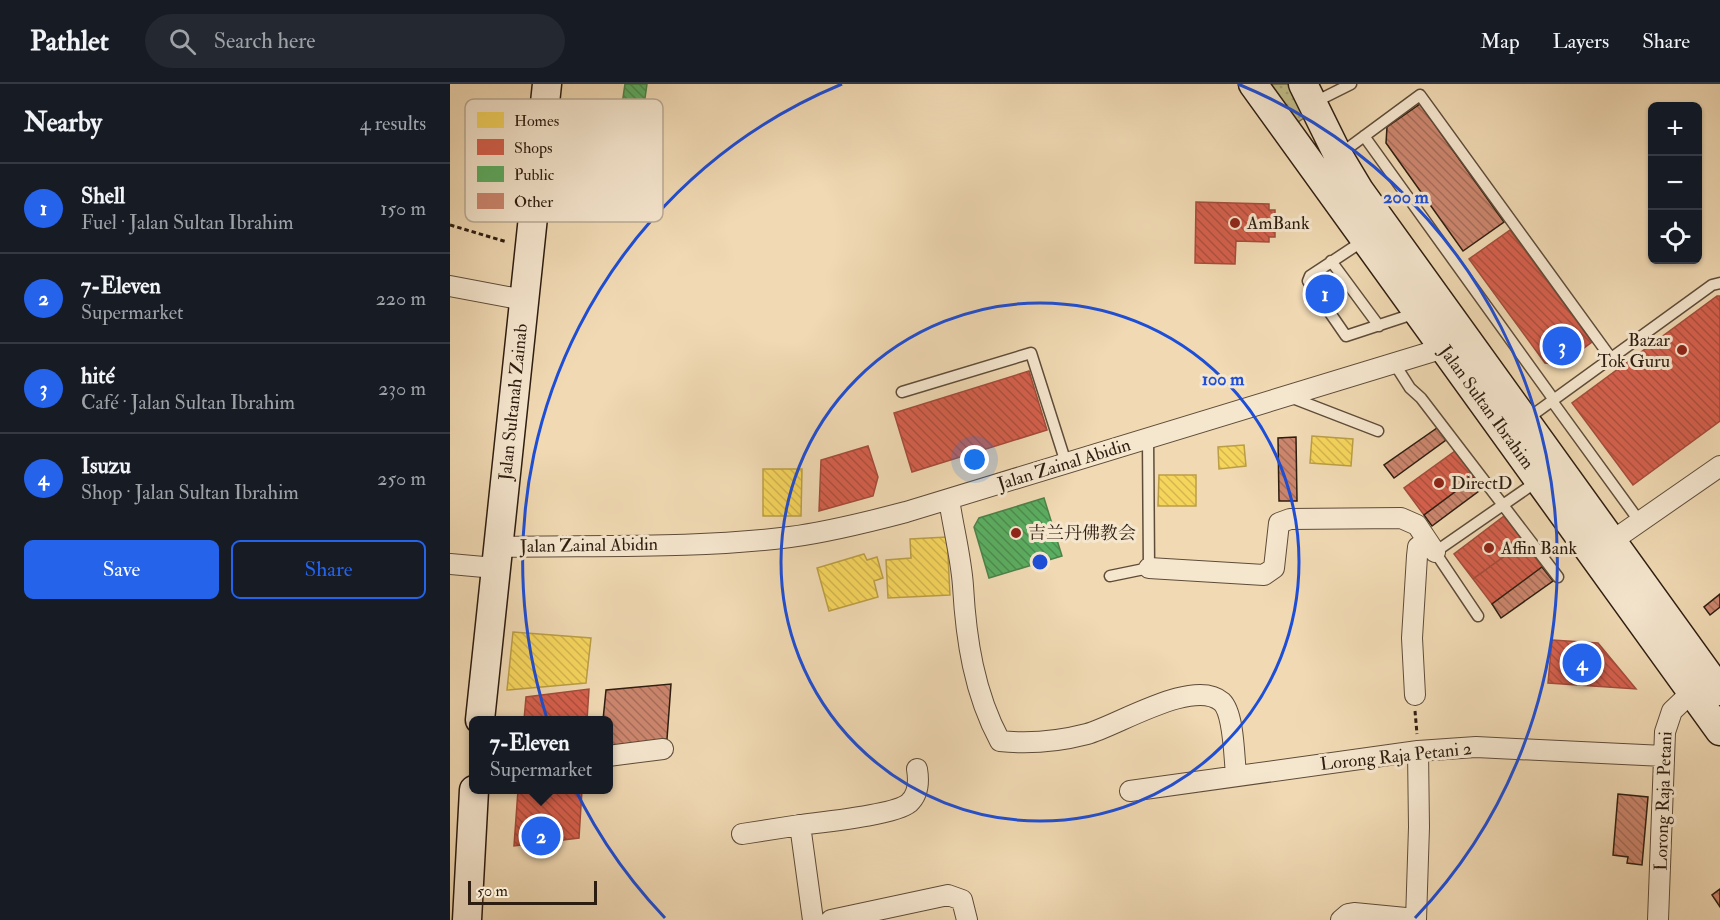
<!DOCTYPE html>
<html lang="en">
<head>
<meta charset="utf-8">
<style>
  :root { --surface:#171b24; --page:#242831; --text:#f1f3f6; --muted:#9ea1a6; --line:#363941; --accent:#2563eb }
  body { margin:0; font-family:"IM FELL Double Pica","Noto Serif SC",serif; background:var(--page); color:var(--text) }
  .controls { position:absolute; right:18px; top:18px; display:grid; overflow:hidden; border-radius:9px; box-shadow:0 2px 4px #0004 }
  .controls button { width:54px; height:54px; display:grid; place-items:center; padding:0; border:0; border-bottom:2px solid var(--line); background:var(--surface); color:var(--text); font:30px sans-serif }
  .scale { position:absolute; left:18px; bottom:15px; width:129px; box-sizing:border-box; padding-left:6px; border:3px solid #2d1d10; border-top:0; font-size:16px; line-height:21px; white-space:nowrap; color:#2d1d10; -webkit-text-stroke:4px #f5e6ce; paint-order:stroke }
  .you { position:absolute; left:525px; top:376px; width:21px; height:21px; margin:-15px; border:4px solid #fff; border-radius:50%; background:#1a73e8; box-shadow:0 0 0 9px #1a73e833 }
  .badge { display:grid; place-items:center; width:39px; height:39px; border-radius:50%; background:var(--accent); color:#fff; font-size:20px; font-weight:700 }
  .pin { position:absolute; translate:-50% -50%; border:3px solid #fff; box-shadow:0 2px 6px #0006 }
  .popup { position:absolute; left:19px; top:632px; width:144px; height:78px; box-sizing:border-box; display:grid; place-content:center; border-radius:9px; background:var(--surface); filter:drop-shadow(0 2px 4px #0005); font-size:20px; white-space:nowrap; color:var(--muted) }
  .popup b { font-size:22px; color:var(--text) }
  .popup::after { content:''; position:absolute; left:50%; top:100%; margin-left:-12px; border:12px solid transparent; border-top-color:var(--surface) }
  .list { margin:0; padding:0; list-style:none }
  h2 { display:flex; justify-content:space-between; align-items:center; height:78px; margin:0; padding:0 24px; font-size:26px }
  h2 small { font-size:20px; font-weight:400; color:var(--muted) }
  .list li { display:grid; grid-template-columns:39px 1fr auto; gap:18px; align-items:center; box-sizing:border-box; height:90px; padding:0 24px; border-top:2px solid var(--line) }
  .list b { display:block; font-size:22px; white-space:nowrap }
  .list p { margin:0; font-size:20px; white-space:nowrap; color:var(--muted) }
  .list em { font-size:20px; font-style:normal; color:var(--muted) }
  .actions { display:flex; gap:12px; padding:18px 24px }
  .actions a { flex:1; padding:14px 0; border:2px solid var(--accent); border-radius:9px; text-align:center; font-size:21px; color:var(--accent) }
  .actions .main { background:var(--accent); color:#fff }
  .icon { flex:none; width:33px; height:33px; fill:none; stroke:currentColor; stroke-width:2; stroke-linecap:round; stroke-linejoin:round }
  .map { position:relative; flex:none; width:1270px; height:836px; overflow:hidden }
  header { display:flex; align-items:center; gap:36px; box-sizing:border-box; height:84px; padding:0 30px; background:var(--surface); border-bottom:2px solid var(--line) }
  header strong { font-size:28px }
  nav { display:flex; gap:33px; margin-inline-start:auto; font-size:21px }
  .search { width:420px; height:54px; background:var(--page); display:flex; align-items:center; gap:15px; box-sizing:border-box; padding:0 21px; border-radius:33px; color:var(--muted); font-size:22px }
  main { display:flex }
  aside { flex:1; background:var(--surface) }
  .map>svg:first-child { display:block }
</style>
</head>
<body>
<header>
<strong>Pathlet</strong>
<div class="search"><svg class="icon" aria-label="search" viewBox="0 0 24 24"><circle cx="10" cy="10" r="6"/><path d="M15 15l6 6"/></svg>Search here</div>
<nav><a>Map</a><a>Layers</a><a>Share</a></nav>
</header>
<main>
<aside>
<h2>Nearby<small>4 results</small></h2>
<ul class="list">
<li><span class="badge">1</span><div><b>Shell</b><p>Fuel · Jalan Sultan Ibrahim</p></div><em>150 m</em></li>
<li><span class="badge">2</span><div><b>7-Eleven</b><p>Supermarket</p></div><em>220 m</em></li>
<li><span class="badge">3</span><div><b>hité</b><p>Café · Jalan Sultan Ibrahim</p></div><em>230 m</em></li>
<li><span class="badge">4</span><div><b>Isuzu</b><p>Shop · Jalan Sultan Ibrahim</p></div><em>250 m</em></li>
</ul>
<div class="actions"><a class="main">Save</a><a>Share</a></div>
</aside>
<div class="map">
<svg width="1270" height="836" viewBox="0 0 1270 836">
  <defs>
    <pattern id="grass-dots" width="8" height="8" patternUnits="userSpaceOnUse" patternTransform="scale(1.5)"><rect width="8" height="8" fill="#c1bd88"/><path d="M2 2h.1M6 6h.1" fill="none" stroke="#a6a274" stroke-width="1.8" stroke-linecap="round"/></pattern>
    <pattern id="homes-back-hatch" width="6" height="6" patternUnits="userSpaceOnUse" patternTransform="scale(1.5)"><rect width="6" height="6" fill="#f6d55c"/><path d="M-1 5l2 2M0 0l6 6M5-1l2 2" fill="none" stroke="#d3b64f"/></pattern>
    <pattern id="shops-back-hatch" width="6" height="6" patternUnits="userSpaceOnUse" patternTransform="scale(1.5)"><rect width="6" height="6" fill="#d6604d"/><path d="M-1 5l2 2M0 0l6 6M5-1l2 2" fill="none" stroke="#ae4f3f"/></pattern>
    <pattern id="public-back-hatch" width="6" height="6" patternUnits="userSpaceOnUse" patternTransform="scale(1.5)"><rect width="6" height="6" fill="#5aae61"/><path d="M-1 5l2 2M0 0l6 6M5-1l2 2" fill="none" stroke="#4b8d4f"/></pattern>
    <pattern id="building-back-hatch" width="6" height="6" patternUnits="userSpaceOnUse" patternTransform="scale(1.5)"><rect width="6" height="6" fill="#cc866e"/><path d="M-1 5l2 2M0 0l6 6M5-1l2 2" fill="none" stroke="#a66d59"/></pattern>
  </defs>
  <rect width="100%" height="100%" fill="#f0d9b3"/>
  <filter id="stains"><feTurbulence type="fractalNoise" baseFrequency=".00333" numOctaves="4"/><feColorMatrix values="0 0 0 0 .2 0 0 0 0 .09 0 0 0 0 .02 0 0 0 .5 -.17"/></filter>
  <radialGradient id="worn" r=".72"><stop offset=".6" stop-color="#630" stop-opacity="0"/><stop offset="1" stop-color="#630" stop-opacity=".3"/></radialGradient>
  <path fill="url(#grass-dots)" stroke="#776d4c" stroke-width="1.5" d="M817 0H841L854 34 845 40Z"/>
  <path fill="url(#homes-back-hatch)" stroke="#ba9e45" stroke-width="1.5" d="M862 352 903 355 901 382 860 379Z
    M794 361 796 382 769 385 768 363Z
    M313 385H352L351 432H313Z
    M709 391H746V422H708Z
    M497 453 500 511 438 514 436 476 461 474 460 455Z
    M414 470 417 476 427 473 433 494 424 497 428 513 379 527 367 484Z
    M63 548 141 554 136 599 57 606Z"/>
  <path fill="url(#shops-back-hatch)" stroke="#a34c3b" stroke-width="1.5" d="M746 118 819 120V126H825V153H819V158L786 157 785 180 745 179Z
    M1060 146 1142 258 1111 281 1095 279 1019 175Z
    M1267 212H1270V337L1183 401 1122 319Z
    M579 287 597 346 462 388 444 329Z
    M418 362 428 393 423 412 369 427 371 376Z
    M1005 367 1025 393 974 431 954 404Z
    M1054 432 1074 458 1023 495 1004 470Z
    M1074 458 1092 483 1042 520 1023 495Z
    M1102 556 1148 559 1186 605 1098 599Z
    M139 605 137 636H74L76 613Z
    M68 706H132L129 754 64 762Z"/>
  <path fill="url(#public-back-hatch)" stroke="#4c8249" stroke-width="1.5" d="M175 0H197L186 78 164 75Z
    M594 414 612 472 539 494 524 443 529 434Z"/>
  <path fill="url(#building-back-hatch)" stroke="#2d1d10" stroke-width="1.5" d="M970 20 1054 138 1013 167 936 59 937 43Z
    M987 344 996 356 944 394 934 381Z
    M846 353 847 417H829L828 354Z
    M1025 393 1033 404 982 442 974 431Z
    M1092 483 1103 497 1051 534 1042 520Z
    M1270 510V523L1260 531 1254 523Z
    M221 600 217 655 158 662V636H153L156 606Z
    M1168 710 1198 713 1192 781 1177 779 1178 773 1163 771Z
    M1270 805V823L1262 811Z"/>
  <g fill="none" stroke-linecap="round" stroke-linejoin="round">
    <g stroke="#5e4c39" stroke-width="13">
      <path id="service" d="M863 19 901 0
        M914 52 1104 316
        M890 70 970 11 1161 274
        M916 155 860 192 858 197 896 252 966 229
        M881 177 929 242
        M944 279 960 304 971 314 1108 493
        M452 308 581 269 616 379
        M840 313 928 347
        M1102 317 1190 438
        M1077 335 1262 201 1270 199
        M660 492 699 484 698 354
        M1028 532 985 468 1089 396"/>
    </g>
    <g stroke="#5e4c39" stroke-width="22">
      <path id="minor" d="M0 202 74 216
        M499 415C503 443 511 473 513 502 516 555 524 609 550 657 578 660 610 657 637 650 667 642 744 593 772 618 784 630 784 673 786 690
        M1162 457 1270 382
        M47 463C143 461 246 465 340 453 379 448 418 438 456 428L994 264
        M0 480 45 484
        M699 484 814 491 824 484 829 439 840 435 951 434 967 441 985 468
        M965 611 962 554 967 472 968 463 977 457
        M158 672 213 665
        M680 707 968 667 1026 663 1214 672
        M292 750 350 741
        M363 836 350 741C372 738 445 731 459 719 469 710 469 697 467 685
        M381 836 498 811 512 816 517 836
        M891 836 898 830 904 829 966 835
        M966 836 969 743 968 667
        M1208 836 1215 648 1222 627 1242 608"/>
    </g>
    <g stroke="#2d1d10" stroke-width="31">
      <path id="secondary" d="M803 0 1270 647
        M853 0 888 71 909 106 1270 607
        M30 636 97 0
        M17 836 24 706"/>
    </g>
    <path stroke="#2d1d10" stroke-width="3" stroke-dasharray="4.5 3" stroke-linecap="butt" d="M0 141 57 158
      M965 627 967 650"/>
    <use href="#service" stroke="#f5e6ce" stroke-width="10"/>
    <use href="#minor" stroke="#f5e6ce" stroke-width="20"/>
    <use href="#secondary" stroke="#f5e6ce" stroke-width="28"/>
  </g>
  <g fill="none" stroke="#1d4ed8" stroke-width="3">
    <circle cx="590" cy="478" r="259"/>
    <path d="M215 834A517 517 0 0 1 392 0M788 0A517 517 0 0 1 965 834"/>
  </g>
  <g fill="#8f2418" stroke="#f5e6ce" stroke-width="2">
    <circle cx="785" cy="139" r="6"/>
    <circle cx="1232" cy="266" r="6"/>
    <circle cx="989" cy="399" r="6"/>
    <circle cx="566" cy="449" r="6"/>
    <circle cx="1039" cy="464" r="6"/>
  </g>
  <g text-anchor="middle" stroke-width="6" stroke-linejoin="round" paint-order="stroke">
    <g font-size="18" fill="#2d1d10" stroke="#f5e6ce" text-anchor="start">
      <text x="797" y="145">AmBank</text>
      <text x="1220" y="262" text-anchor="end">Bazar<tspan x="1220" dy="21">Tok Guru</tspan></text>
      <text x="1001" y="405">DirectD</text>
      <text x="578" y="455">吉兰丹佛教会</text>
      <text x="1051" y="470">Affin Bank</text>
    </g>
    <g font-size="18" fill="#2d1d10" stroke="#f5e6ce">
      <text transform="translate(63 318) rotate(-84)" y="6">Jalan Sultanah Zainab</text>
      <text transform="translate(1037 323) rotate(54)" y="6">Jalan Sultan Ibrahim</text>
      <text transform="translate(614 380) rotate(-17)" y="6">Jalan Zainal Abidin</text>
      <text transform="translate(139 461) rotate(-1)" y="6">Jalan Zainal Abidin</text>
      <text transform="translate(946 672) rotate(-6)" y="6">Lorong Raja Petani 2</text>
      <text transform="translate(1213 717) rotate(-88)" y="6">Lorong Raja Petani</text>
    </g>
  </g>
  <rect x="15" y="15" width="198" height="123" rx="9" fill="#f5e6ce" stroke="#b9aa95" stroke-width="1.5"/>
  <rect x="27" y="28" width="27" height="16" fill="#f6d55c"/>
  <rect x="27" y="55" width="27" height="16" fill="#d6604d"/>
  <rect x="27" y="82" width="27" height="16" fill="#5aae61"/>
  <rect x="27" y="109" width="27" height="16" fill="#cc866e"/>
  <g font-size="16" fill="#2d1d10">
    <text x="64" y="42">Homes</text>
    <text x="64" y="69">Shops</text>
    <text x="64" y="96">Public</text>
    <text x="64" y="123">Other</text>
  </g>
  <circle cx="590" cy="478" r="9" fill="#1d4ed8" stroke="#f5e6ce" stroke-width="3"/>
  <g font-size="18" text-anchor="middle" font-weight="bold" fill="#1d4ed8" stroke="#f5e6ce" stroke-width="6" stroke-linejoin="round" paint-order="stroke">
    <text x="956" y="119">200 m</text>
    <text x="773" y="301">100 m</text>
  </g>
  <rect width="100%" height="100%" filter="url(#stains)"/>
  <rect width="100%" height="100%" fill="url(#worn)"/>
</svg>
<div class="controls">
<button>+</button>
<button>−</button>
<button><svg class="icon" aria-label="locate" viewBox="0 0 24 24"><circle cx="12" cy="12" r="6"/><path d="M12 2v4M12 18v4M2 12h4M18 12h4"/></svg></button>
</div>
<div class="scale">50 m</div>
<div class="you"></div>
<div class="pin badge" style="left:875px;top:210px">1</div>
<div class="pin badge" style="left:91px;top:752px">2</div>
<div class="popup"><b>7-Eleven</b>Supermarket</div>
<div class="pin badge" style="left:1112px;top:262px">3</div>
<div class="pin badge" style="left:1132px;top:579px">4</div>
</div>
</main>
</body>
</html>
